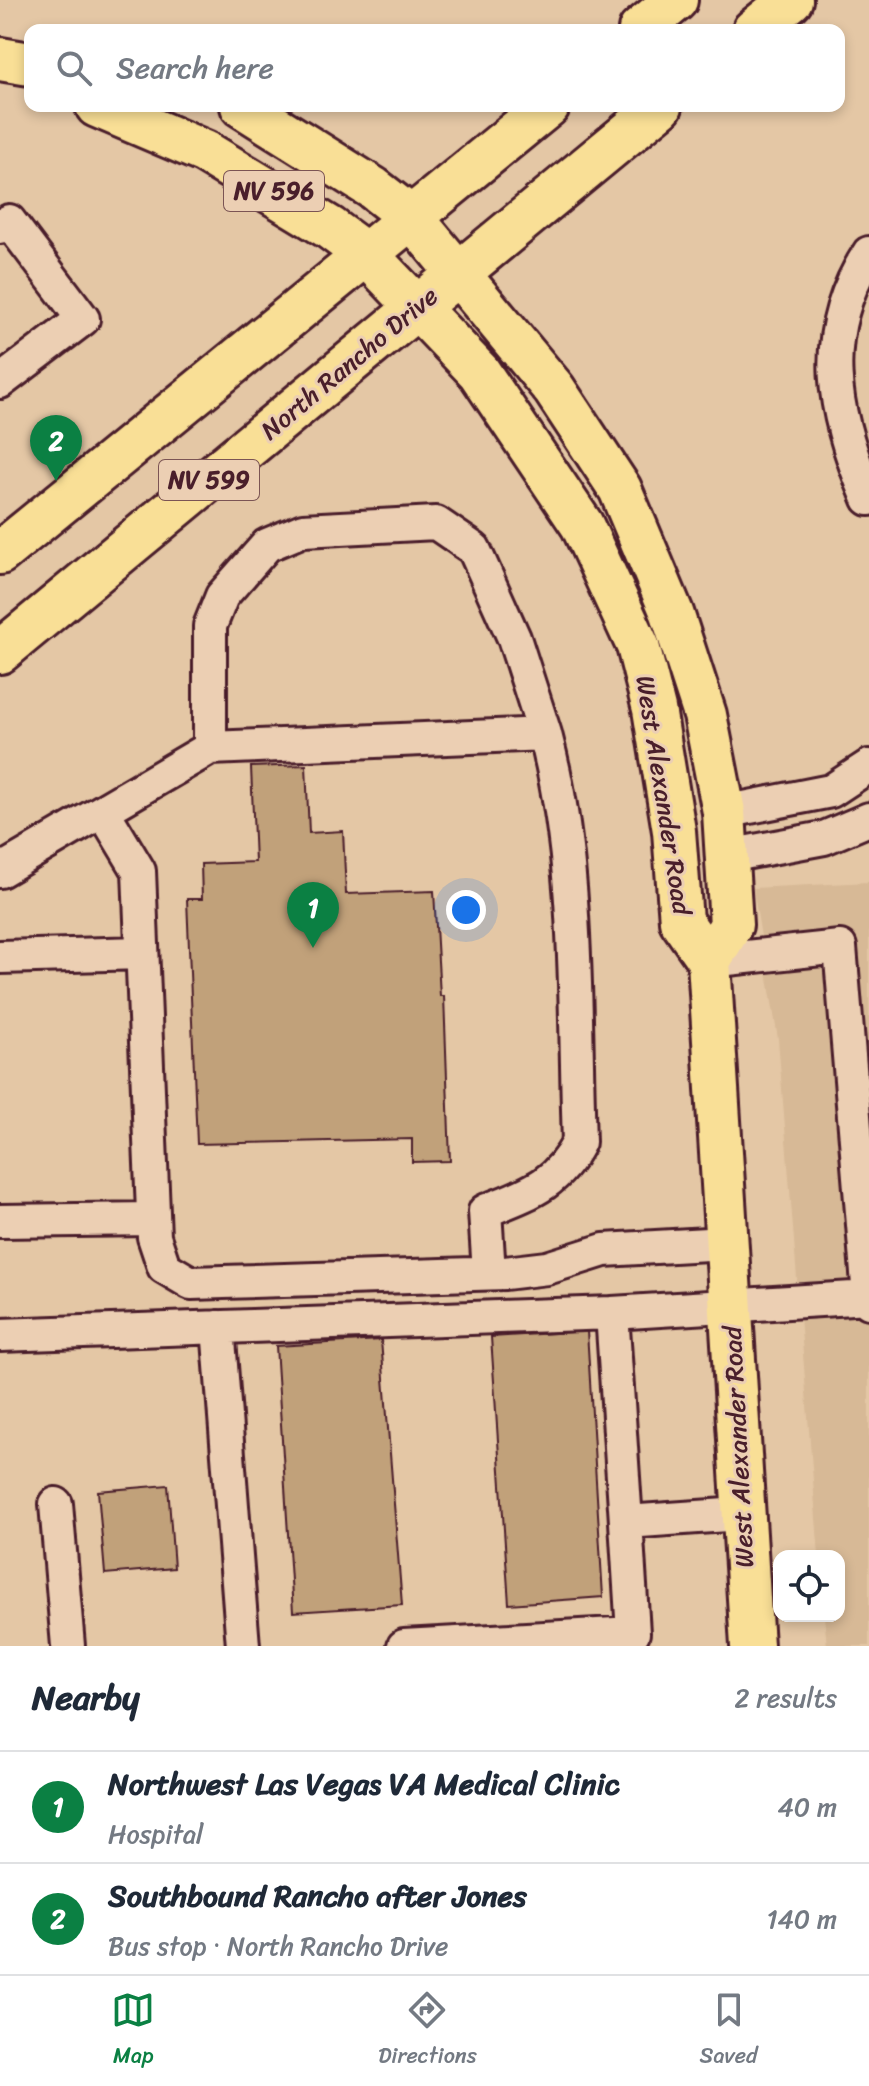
<!DOCTYPE html>
<html lang="en">
<head>
<meta charset="utf-8">
<style>
  :root { --surface:#fff; --page:#f2f2f3; --text:#1f2937; --muted:#747a83; --line:#e0e1e3; --accent:#0b8043 }
  body { margin:0; font-family:Sriracha,sans-serif; background:var(--page); color:var(--text) }
  .controls { position:absolute; right:24px; bottom:24px; display:grid; overflow:hidden; border-radius:16px; box-shadow:0 4px 12px #0003 }
  .controls button { width:72px; height:72px; display:grid; place-items:center; padding:0; border:0; border-bottom:2px solid var(--line); background:var(--surface); color:var(--text); font:40px sans-serif }
  .you { position:absolute; left:466px; top:910px; width:28px; height:28px; margin:-20px; border:6px solid #fff; border-radius:50%; background:#1a73e8; box-shadow:0 0 0 12px #1a73e833 }
  .badge { display:grid; place-items:center; width:52px; height:52px; border-radius:50%; background:var(--accent); color:#fff; font-size:26px; font-weight:700 }
  .pin { position:absolute; translate:-50% -66px; filter:drop-shadow(0 2px 4px #0008) }
  .pin::after { content:''; position:absolute; top:42px; width:28px; height:24px; background:inherit; clip-path:polygon(0 0,100% 0,50% 100%) }
  .list { margin:0; padding:0; list-style:none }
  h2 { display:flex; justify-content:space-between; align-items:center; height:104px; margin:0; padding:0 32px; font-size:34px }
  h2 small { font-size:26px; font-weight:400; color:var(--muted) }
  .list li { display:grid; grid-template-columns:52px 1fr auto; gap:24px; align-items:center; box-sizing:border-box; height:112px; padding:0 32px; border-top:2px solid var(--line) }
  .list b { display:block; font-size:30px; white-space:nowrap }
  .list p { margin:0; font-size:26px; white-space:nowrap; color:var(--muted) }
  .list em { font-size:26px; font-style:normal; color:var(--muted) }
  .icon { flex:none; width:44px; height:44px; fill:none; stroke:currentColor; stroke-width:2; stroke-linecap:round; stroke-linejoin:round }
  .map { position:relative; flex:none; width:869px; height:1646px; overflow:hidden }
  .search { position:absolute; background:var(--surface); box-shadow:0 4px 12px #0003; left:24px; right:24px; top:24px; height:88px; display:flex; align-items:center; gap:20px; box-sizing:border-box; padding:0 28px; border-radius:16px; color:var(--muted); font-size:30px }
  .sheet { height:328px; background:var(--surface) }
  nav { display:flex; justify-content:space-around; align-items:center; box-sizing:border-box; height:112px; border-top:2px solid var(--line); background:var(--surface); font-size:22px; color:var(--muted) }
  nav a { display:grid; justify-items:center; gap:4px }
  nav .on { color:var(--accent) }
  .map>svg:first-child { display:block }
</style>
</head>
<body>
<div class="map">
<svg width="869" height="1646" viewBox="0 0 869 1646">
  <rect width="100%" height="100%" fill="#e4c7a5"/>
  <filter id="ink" filterUnits="userSpaceOnUse"><feTurbulence type="fractalNoise" baseFrequency=".0125" numOctaves="2"/><feDisplacementMap in="SourceGraphic" scale="16" xChannelSelector="R" yChannelSelector="G"/><feConvolveMatrix kernelMatrix="1 2 1 2 8 2 1 2 1" color-interpolation-filters="sRGB"/></filter>
  <g filter="url(#ink)">
    <path fill="#d7b996" d="M869 882V1646H827L824 1616H839V1556H819L778 1039 753 888Z"/>
    <path fill="#c1a17a" stroke="#4a1f2b" stroke-width="2" d="M306 765 309 833 343 831 346 894 434 891 440 996H444L450 1161 412 1162V1139L197 1144 187 899H202L201 864 255 862 251 767Z
      M587 1331 603 1597 509 1604 491 1337Z
      M381 1340 402 1605 293 1612 276 1346Z
      M168 1485 174 1568 105 1574 98 1491Z"/>
    <g fill="none" stroke-linecap="round" stroke-linejoin="round">
      <g stroke="#4a1f2b" stroke-width="38">
        <path id="minor" d="M0 227 9 221 83 319 0 382
          M869 253C816 335 833 415 869 499
          M210 748V626L222 596 267 545 303 530 436 523 474 549 514 638 545 734
          M103 811 139 871 154 1237 164 1267 191 1283 505 1273 547 1268 604 1250 725 1243
          M724 812 831 791 869 766
          M728 856 824 838 869 819
          M0 871 210 748 545 734C580 866 574 1006 579 1142 556 1186 529 1193 485 1211L489 1273
          M0 957 142 953
          M709 961 840 947 869 1297
          M0 1221 153 1219
          M612 1313 626 1522
          M218 1327 243 1646
          M0 1335 612 1313 869 1297V1302
          M56 1504 68 1646
          M404 1646 633 1633 626 1522 741 1514"/>
      </g>
      <g stroke="#4a1f2b" stroke-width="48">
        <path id="major" d="M640 30 676 0
          M754 30 791 0
          M0 59 30 64
          M97 106 205 152 330 228 368 256 479 372 582 525 638 646 654 709 674 831 681 921 709 961 752 1646
          M242 106 373 188 413 219 554 389 620 489 672 613 705 715 724 812 731 925 709 961
          M0 553 548 106
          M0 652 661 106"/>
      </g>
      <use href="#minor" stroke="#eccfb3" stroke-width="32"/>
      <use href="#major" stroke="#f9df96" stroke-width="42"/>
    </g>
  </g>
  <g text-anchor="middle" stroke-width="6" stroke-linejoin="round" paint-order="stroke">
    <g fill="#eccfb3" stroke="#7b5454" stroke-width="2">
      <rect x="224" y="171" width="100" height="40" rx="6"/>
      <rect x="159" y="460" width="100" height="40" rx="6"/>
    </g>
    <g font-size="24" font-weight="bold" fill="#4a1f2b">
      <text x="274" y="199">NV 596</text>
      <text x="209" y="488">NV 599</text>
    </g>
    <g font-size="26" fill="#4a1f2b" stroke="#eccfb3">
      <text transform="translate(349 363) rotate(-40)" y="9">North Rancho Drive</text>
      <text transform="translate(664 795) rotate(81)" y="9">West Alexander Road</text>
      <text transform="translate(738 1447) rotate(-93)" y="9">West Alexander Road</text>
    </g>
  </g>
</svg>
<div class="controls">
<button><svg class="icon" aria-label="locate" viewBox="0 0 24 24"><circle cx="12" cy="12" r="6"/><path d="M12 2v4M12 18v4M2 12h4M18 12h4"/></svg></button>
</div>
<div class="you"></div>
<div class="pin badge" style="left:313px;top:948px">1</div>
<div class="pin badge" style="left:56px;top:481px">2</div>
<div class="search"><svg class="icon" aria-label="search" viewBox="0 0 24 24"><circle cx="10" cy="10" r="6"/><path d="M15 15l6 6"/></svg>Search here</div>
</div>
<section class="sheet">
<h2>Nearby<small>2 results</small></h2>
<ul class="list">
<li><span class="badge">1</span><div><b>Northwest Las Vegas VA Medical Clinic</b><p>Hospital</p></div><em>40 m</em></li>
<li><span class="badge">2</span><div><b>Southbound Rancho after Jones</b><p>Bus stop · North Rancho Drive</p></div><em>140 m</em></li>
</ul>
</section>
<nav>
<a class="on"><svg class="icon" aria-label="map" viewBox="0 0 24 24"><path d="M3 6l6-2 6 2 6-2v14l-6 2-6-2-6 2zM9 4v14M15 6v14"/></svg>Map</a>
<a><svg class="icon" aria-label="directions" viewBox="0 0 24 24"><path d="M12 3l9 9-9 9-9-9zM9 14v-3h6M13 9l2 2-2 2"/></svg>Directions</a>
<a><svg class="icon" aria-label="saved" viewBox="0 0 24 24"><path d="M7 4h10v16l-5-4-5 4z"/></svg>Saved</a>
</nav>
</body>
</html>
